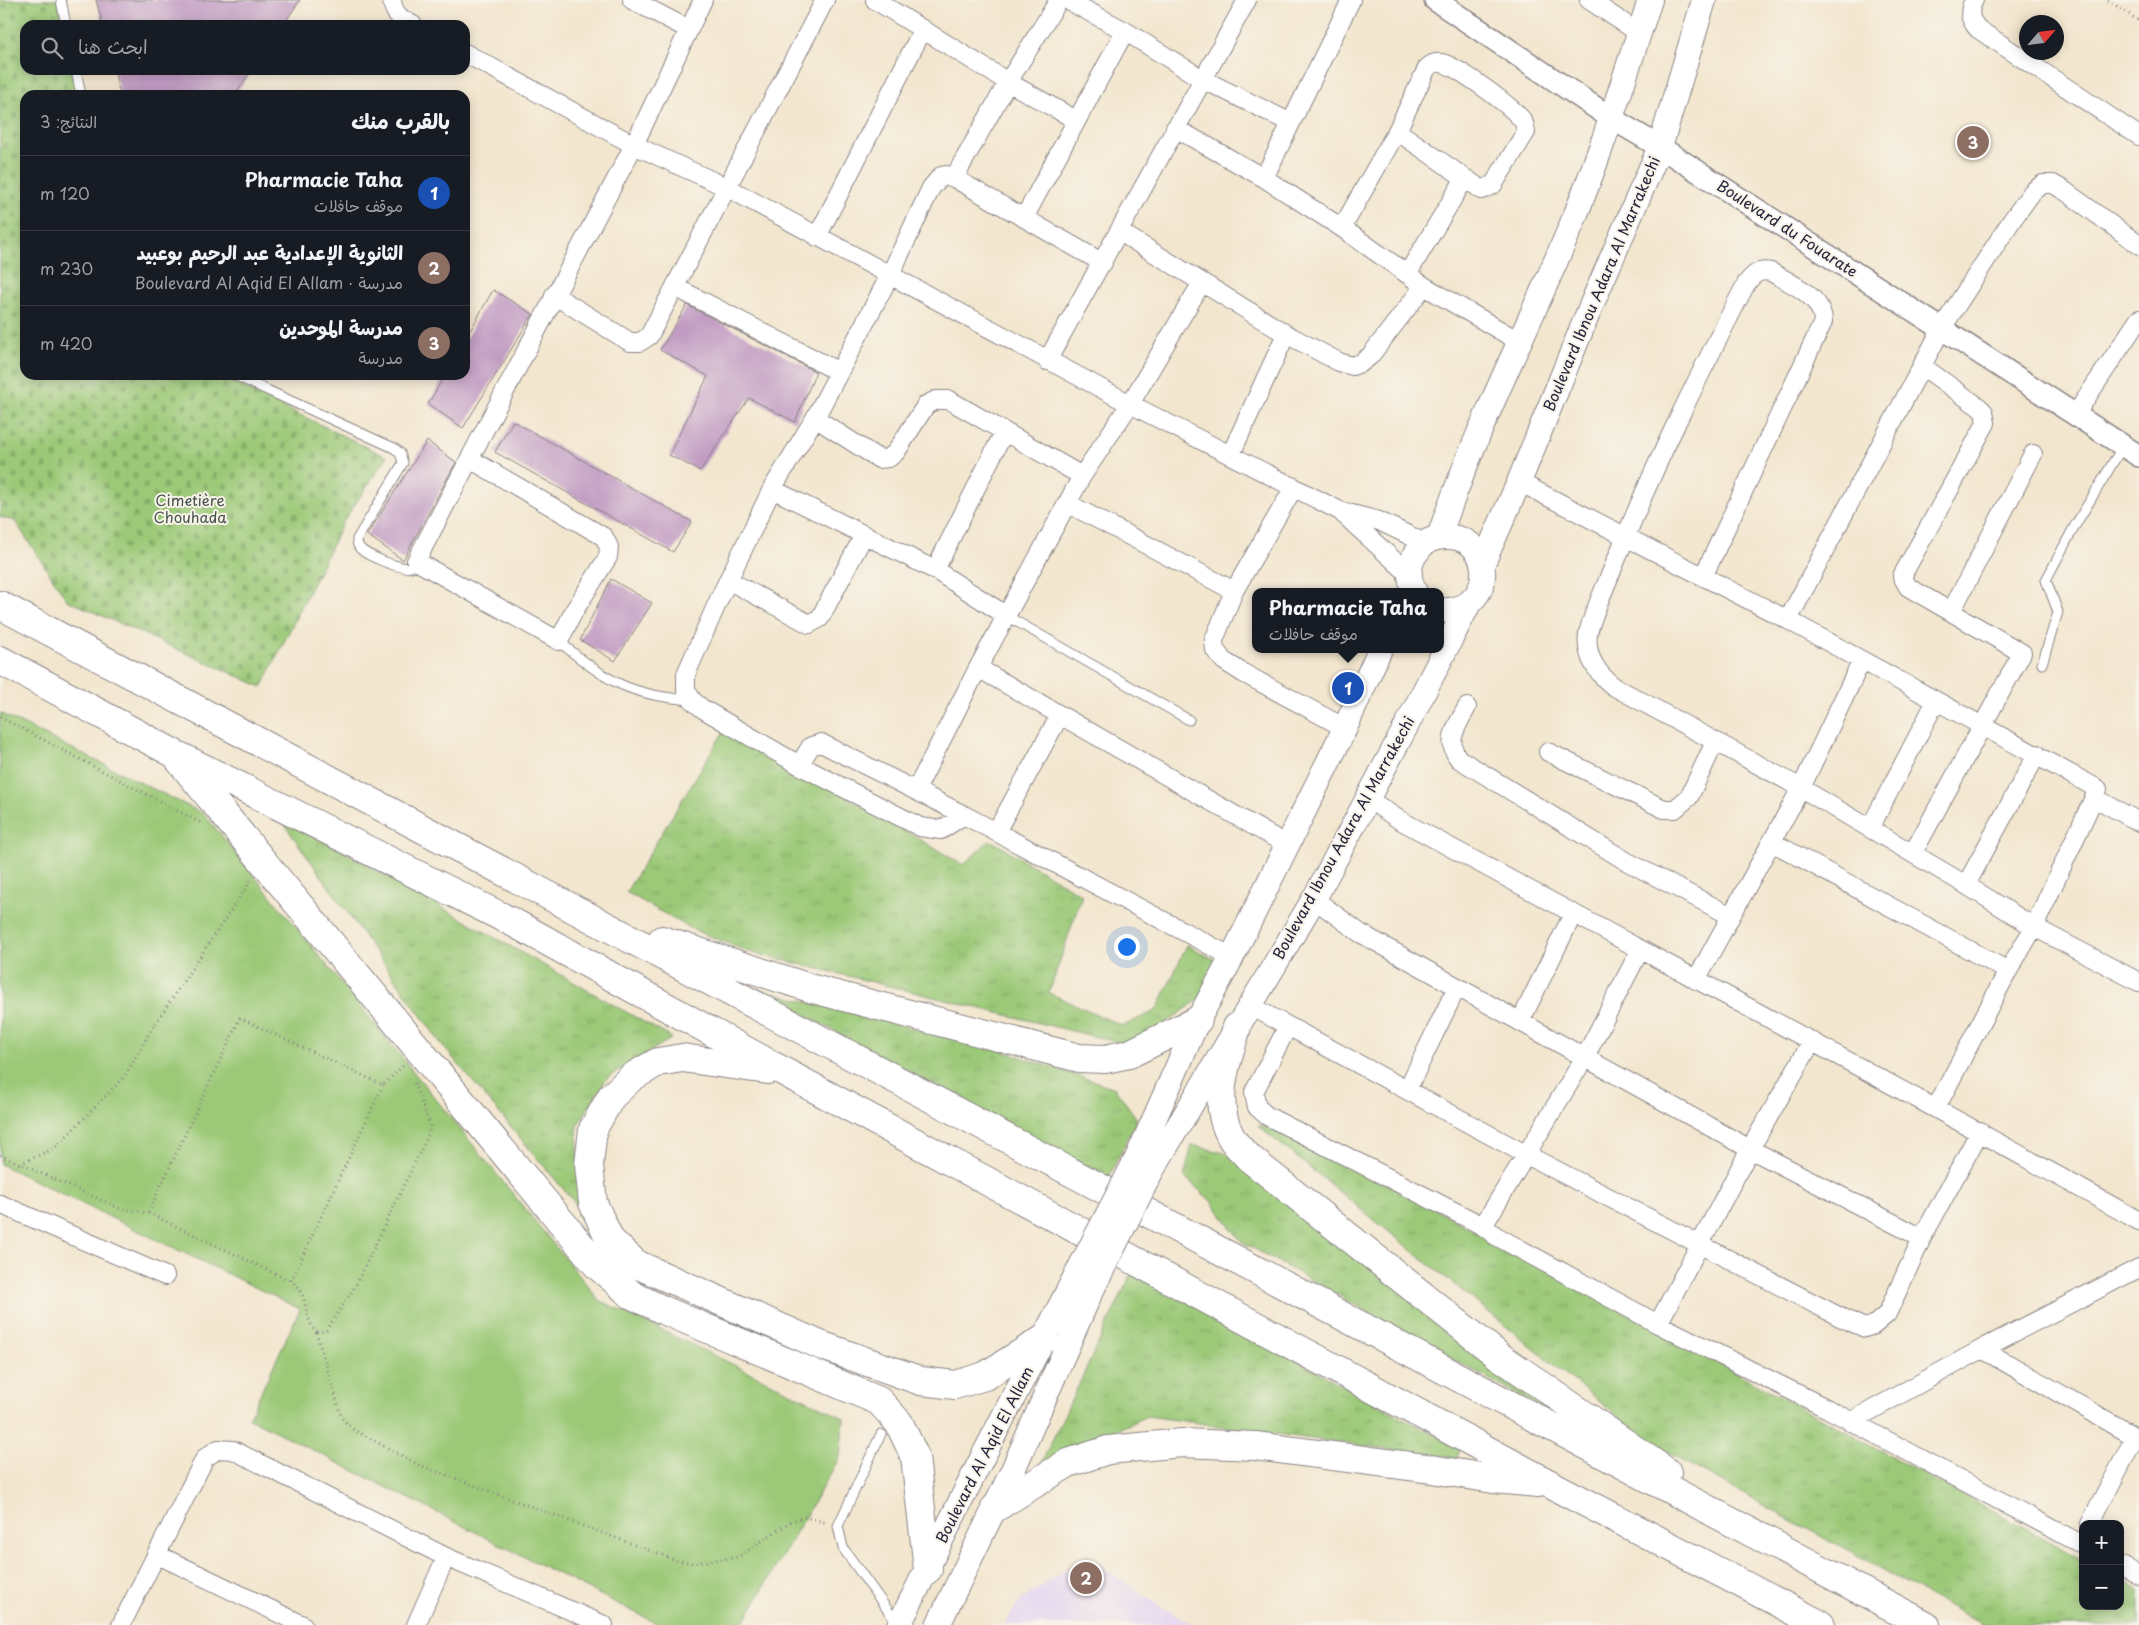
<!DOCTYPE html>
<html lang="ar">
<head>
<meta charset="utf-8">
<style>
  :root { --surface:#171b24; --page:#20242c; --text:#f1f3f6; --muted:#9ea1a6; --line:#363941; --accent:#d1495b }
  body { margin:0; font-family:"Playpen Sans","Playpen Sans Arabic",sans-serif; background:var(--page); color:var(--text); direction:rtl }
  .controls { position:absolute; right:15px; bottom:15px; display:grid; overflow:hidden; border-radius:10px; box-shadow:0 2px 12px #0003 }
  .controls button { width:45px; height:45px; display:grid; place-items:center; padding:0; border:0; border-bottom:1px solid var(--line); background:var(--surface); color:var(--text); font:25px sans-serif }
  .compass { position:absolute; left:2019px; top:15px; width:45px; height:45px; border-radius:50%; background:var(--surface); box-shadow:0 2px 12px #0003; rotate:62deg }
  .you { position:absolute; left:1126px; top:946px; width:18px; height:18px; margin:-12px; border:4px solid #fff; border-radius:50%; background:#1a73e8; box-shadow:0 0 0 8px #1a73e833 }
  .badge { display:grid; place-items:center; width:32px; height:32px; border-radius:50%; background:var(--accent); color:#fff; font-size:16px; font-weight:700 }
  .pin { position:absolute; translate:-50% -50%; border:2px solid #fff; box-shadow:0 1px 5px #0006 }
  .popup { position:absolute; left:1252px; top:588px; width:192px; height:65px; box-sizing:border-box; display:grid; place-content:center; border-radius:10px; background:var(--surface); filter:drop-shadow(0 1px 4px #0005); font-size:16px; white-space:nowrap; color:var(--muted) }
  .popup b { font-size:19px; color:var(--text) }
  .popup::after { content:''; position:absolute; left:50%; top:100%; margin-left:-10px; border:10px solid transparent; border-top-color:var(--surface) }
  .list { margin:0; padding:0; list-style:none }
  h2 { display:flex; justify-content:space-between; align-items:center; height:65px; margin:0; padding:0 20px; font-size:21px }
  h2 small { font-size:16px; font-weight:400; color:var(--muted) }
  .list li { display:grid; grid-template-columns:32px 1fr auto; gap:15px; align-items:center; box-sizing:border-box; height:75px; padding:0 20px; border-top:1px solid var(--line) }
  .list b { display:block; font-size:19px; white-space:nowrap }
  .list p { margin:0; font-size:16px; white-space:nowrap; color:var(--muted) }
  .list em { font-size:16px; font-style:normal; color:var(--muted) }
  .icon { flex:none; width:28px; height:28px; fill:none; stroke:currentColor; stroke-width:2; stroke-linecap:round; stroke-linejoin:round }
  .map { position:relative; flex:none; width:2139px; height:1625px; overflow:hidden; direction:ltr }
  .search { position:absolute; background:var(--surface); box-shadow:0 2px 12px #0003; left:20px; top:20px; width:450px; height:55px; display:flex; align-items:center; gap:12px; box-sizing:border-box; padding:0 18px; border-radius:15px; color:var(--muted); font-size:19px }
  .panel { position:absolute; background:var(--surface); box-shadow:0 2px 12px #0003; left:20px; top:90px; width:450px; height:290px; border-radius:15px; direction:rtl }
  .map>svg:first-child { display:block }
</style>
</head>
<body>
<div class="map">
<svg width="2139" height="1625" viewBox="0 0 2139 1625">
  <defs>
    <pattern id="grass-tufts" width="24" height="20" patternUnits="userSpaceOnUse" patternTransform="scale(1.25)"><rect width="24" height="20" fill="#9bc977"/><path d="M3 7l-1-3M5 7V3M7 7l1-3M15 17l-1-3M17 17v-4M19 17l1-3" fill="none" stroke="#85ac68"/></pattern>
    <pattern id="cemetery-stones" width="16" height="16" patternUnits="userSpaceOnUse" patternTransform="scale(1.25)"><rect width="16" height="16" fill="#9bc977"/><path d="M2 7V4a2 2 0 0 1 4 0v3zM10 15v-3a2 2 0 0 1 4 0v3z" fill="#85ac68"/></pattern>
  </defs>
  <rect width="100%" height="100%" fill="#f7f3e8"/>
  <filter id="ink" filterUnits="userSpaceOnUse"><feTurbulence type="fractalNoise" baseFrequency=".02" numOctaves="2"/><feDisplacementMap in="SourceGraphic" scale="10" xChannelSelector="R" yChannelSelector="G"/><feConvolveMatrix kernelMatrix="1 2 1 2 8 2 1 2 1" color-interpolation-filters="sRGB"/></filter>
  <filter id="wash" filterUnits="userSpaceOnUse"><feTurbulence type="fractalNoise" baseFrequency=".0096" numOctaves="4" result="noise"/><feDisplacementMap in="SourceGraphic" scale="20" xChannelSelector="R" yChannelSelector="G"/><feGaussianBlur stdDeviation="1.12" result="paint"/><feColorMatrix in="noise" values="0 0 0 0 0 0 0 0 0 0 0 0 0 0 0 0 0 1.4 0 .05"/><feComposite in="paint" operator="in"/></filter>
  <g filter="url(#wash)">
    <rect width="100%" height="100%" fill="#f3e6cf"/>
    <path fill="#e3d3f2" d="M1086 1556 1160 1606 1194 1625H1004L1021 1600Z"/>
    <path fill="url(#grass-tufts)" stroke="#5e7659" d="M727 726 963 865 990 840 1082 895 1049 993 1123 1026 1157 1010 1187 945 1219 962 1201 998 1152 1033 1121 1043 746 951 692 929 626 892Z
      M277 814 672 1038 607 1078 577 1126 580 1209 442 1045Z
      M757 989 999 1050 1115 1088 1137 1119 1108 1179Z
      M1258 1126 1284 1128 2083 1560V1606H2120V1580L2139 1590V1625H1983L1652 1444Z
      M1192 1145 1238 1156 1561 1419 1242 1242 1211 1201 1184 1176Z
      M1132 1272 1459 1448 1457 1459 1147 1416 1041 1464Z"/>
    <path fill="url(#cemetery-stones)" stroke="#5e7659" d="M0 0H57L63 25H25V70H72L77 95H25V375H218L387 457 343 522 262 687 67 600 15 521 0 517Z"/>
    <path fill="#9bc977" stroke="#5e7659" d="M0 713 204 814 599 1300 844 1418 840 1457 742 1625H660L249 1418 300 1309 0 1164Z"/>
    <g id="blocks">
      <path fill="#c19bc3" d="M96 0H300L283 25H103Z
        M114 70H252L235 95H120Z
        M493 290 533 314 463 428 428 404 445 375H465V340Z
        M687 305 816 372 795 422 749 398 700 471 669 455 708 376 660 350Z
        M513 421 692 522 673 552 495 452Z
        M427 441 456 462 403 560 367 535Z
        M611 579 652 603 615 661 580 640Z"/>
    </g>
  </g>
  <g filter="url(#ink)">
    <use href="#blocks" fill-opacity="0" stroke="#8a8485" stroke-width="1"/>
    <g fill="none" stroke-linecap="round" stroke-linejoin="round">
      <g stroke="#8a8485" stroke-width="11">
        <path id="service" d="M61 0 66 25
          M76 70 81 95
          M234 375 394 448 400 453 403 463 357 539C357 542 357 544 359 547 364 555 403 571 411 567L416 561
          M1007 616 1189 720
          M559 641C605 681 631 696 692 700
          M2042 664 2058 612 2046 580 2073 529 2123 446
          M881 1434 838 1526 843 1548 897 1623"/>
      </g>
      <g stroke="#8a8485" stroke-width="20">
        <path id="minor" d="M392 0C393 14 401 19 413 25
          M632 0 688 29
          M875 0 1008 82 1076 120
          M1067 0 1125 31 1202 79 1291 123
          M1589 0 1639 33
          M1974 0C1968 12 1969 19 1978 29L2139 136
          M465 53 634 145 728 188 1130 404 1340 511 1379 521 1425 543
          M1175 128 1264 178 1342 228 1424 286 1520 342
          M954 178 1008 82 1059 0
          M1264 178 1351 0
          M1024 218 1125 31
          M1342 228 1397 131 1427 68C1431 64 1435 62 1441 63 1456 65 1514 108 1523 121 1525 124 1525 129 1526 132L1493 185 1482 190 1397 131
          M1120 232 1286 334 1339 362 1352 366 1361 363 1370 356 1424 286
          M817 237 923 29
          M1103 263 954 178 946 175 941 176 931 188 890 275 815 418 772 489 720 597 686 674V690L693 701 703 709 799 765 920 827 941 830 964 815 1232 957
          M1408 273 1465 178
          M675 287 839 372
          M554 295 630 342H640L649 336 825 0
          M1047 361 1247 0
          M2075 415 2139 319
          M815 418 879 459 889 458 896 452 926 405 936 400H949L1082 476
          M1231 454 1286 334
          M470 459 604 537 609 547 608 557 574 611 559 641 416 561 634 145 703 0
          M1519 482 1788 620 2098 789 2034 927 2008 971 1936 1108
          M772 489 935 570 1007 616
          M1067 503 1234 591 1214 640 1215 650 1224 661 1243 673 1345 728
          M1340 511 1410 575
          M935 570 1004 432
          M1703 577 1823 322C1823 296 1790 283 1771 272 1758 269 1753 275 1746 284 1699 375 1653 467 1615 563 1608 581 1591 617 1588 634 1585 656 1597 673 1613 686L1801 788 1966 885 2037 754
          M728 580 809 624 820 618 864 535
          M1234 591 1294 487
          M1951 612 2033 454
          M1788 620 1942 328 2012 220 2033 191 2043 184H2053L2065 191 2139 245
          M978 668 1287 845
          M1467 707C1458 725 1444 741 1459 759L1626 861 1731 916
          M1548 752 1664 809H1675L1689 797 1715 742
          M799 765 811 746 821 743 964 815
          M916 790 978 668 1082 476 1130 404 1201 284
          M1367 798 1398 819C1645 953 1894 1083 2139 1221
          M2095 798 2139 822
          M1870 828 1936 701
          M996 832 1060 715
          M1772 842 2008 971
          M1913 853 2022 653 1908 587 1902 576 1986 423 1984 412 1979 407 1922 366
          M1966 885 2034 927 2139 982
          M1314 899 1360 933 1750 1149 1922 1238 1980 1131
          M1640 950 1585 1057 1483 1226 1496 1236 1658 1324 1828 1409 2083 1545
          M1696 980 1801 788 1861 662
          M1249 1005 1525 1154 1842 1318 1865 1328 1874 1325 1887 1314 1922 1238
          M1520 1022 1573 914
          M1288 1026 1254 1092 1257 1107 1267 1116 1483 1226
          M1407 1090 1457 987
          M0 1204 165 1276
          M1658 1324 1750 1149 1811 1043
          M1982 1349 2139 1439
          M1850 1422 1982 1349 2139 1268
          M2090 1524 2135 1437
          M156 1554 303 1625
          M2120 1565 2139 1575
          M121 1625 205 1458 218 1449 233 1450 446 1557 604 1625
          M416 1625 446 1557"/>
      </g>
      <g stroke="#8a8485" stroke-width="24">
        <path id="tertiary" d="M1435 0 1611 118 1660 147 2139 456"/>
      </g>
      <g stroke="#8a8485" stroke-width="26">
        <path id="secondary" d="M1439 537C1474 433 1525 334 1568 233 1600 158 1624 78 1650 0
          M1483 563 1519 482 1591 306 1660 147 1704 0
          M1415 592C1408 579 1408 564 1417 552 1424 541 1434 537 1446 537 1496 535 1497 614 1440 610
          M1137 1158 1198 1020 1232 957 1345 728 1380 649
          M1152 1170 1314 899 1410 719 1468 605
          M899 1625 976 1470 1071 1285
          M938 1625 1012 1472 1090 1294"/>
      </g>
      <g stroke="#8a8485" stroke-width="30">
        <path id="trunk" d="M0 605 1926 1625
          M0 660 175 754 516 924 788 1074 1548 1483 1821 1625
          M180 761 597 1265 632 1295 663 1310 879 1401 899 1423 915 1457 928 1569
          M662 940 813 989 1079 1058 1105 1059 1129 1054 1198 1020
          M1237 1027C1226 1063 1211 1101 1231 1137 1235 1145 1243 1151 1249 1158L1499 1356 1667 1472
          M768 1070 682 1058 658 1062 632 1077 611 1097 593 1129 589 1165 593 1203 610 1240 636 1264 820 1345 921 1381 955 1385 985 1376 1044 1339
          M995 1508 1068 1463 1108 1450 1182 1443 1255 1446 1425 1468 1493 1479 1538 1483"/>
      </g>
      <path stroke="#8a8485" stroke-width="3" stroke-dasharray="1 4" stroke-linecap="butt" d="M2108 0 2139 21
        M0 717 201 823
        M383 1085 291 1281C310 1293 302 1317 316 1332L326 1331 356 1285 429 1133 430 1125 414 1082
        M0 1155 119 1208 148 1213 291 1281
        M20 1164 55 1148 125 1076 151 1030 251 880
        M148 1213 240 1018 383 1085 403 1066
        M316 1332 342 1418 354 1430 419 1465 678 1561 693 1563 738 1557 790 1522 805 1517 827 1523"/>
      <use href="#service" stroke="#fff" stroke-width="9"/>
      <use href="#minor" stroke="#fff" stroke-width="18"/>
      <use href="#tertiary" stroke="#fff" stroke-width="21"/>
      <use href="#secondary" stroke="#fff" stroke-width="24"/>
      <use href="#trunk" stroke="#fff" stroke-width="28"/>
      <g stroke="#8a8485" stroke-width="26" stroke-linecap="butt">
        <path id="secondary-bridge" d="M1071 1285 1137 1158
          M1090 1294 1152 1170"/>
      </g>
      <use href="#secondary-bridge" stroke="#fff" stroke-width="24"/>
    </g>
  </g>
  <g text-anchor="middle" stroke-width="4" stroke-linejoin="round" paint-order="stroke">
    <g font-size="15" fill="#22223b" stroke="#f7f3e8">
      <text transform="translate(1787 229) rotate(33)" y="5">Boulevard du Fouarate</text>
      <text transform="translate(1602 284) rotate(-67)" y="5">Boulevard Ibnou Adara Al Marrakechi</text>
      <text transform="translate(1344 838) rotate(-61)" y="5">Boulevard Ibnou Adara Al Marrakechi</text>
      <text transform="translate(985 1455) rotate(-63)" y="5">Boulevard Al Aqid El Allam</text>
    </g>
    <g font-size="15" fill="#46544d" stroke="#f7f3e8">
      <text x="190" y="506">Cimetière<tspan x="190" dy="17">Chouhada</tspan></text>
    </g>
  </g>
</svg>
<div class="controls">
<button>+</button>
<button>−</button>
</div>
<svg class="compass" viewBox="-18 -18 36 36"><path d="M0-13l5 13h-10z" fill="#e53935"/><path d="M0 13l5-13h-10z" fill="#9ea1a6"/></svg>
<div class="you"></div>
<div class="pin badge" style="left:1348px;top:688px;background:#1a4fb4">1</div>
<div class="popup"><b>Pharmacie Taha</b>موقف حافلات</div>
<div class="pin badge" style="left:1086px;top:1578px;background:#8d6e63">2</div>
<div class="pin badge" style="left:1973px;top:142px;background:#8d6e63">3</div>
<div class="search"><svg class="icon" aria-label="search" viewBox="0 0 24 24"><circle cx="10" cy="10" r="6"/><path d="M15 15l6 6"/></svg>ابحث هنا</div>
<section class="panel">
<h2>بالقرب منك<small>النتائج: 3</small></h2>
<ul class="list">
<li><span class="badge" style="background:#1a4fb4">1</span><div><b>Pharmacie Taha</b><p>موقف حافلات</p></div><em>120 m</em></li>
<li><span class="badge" style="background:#8d6e63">2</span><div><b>الثانوية الإعدادية عبد الرحيم بوعبيد</b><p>مدرسة · Boulevard Al Aqid El Allam</p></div><em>230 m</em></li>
<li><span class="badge" style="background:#8d6e63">3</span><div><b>مدرسة الموحدين</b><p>مدرسة</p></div><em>420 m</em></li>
</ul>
</section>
</div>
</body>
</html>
